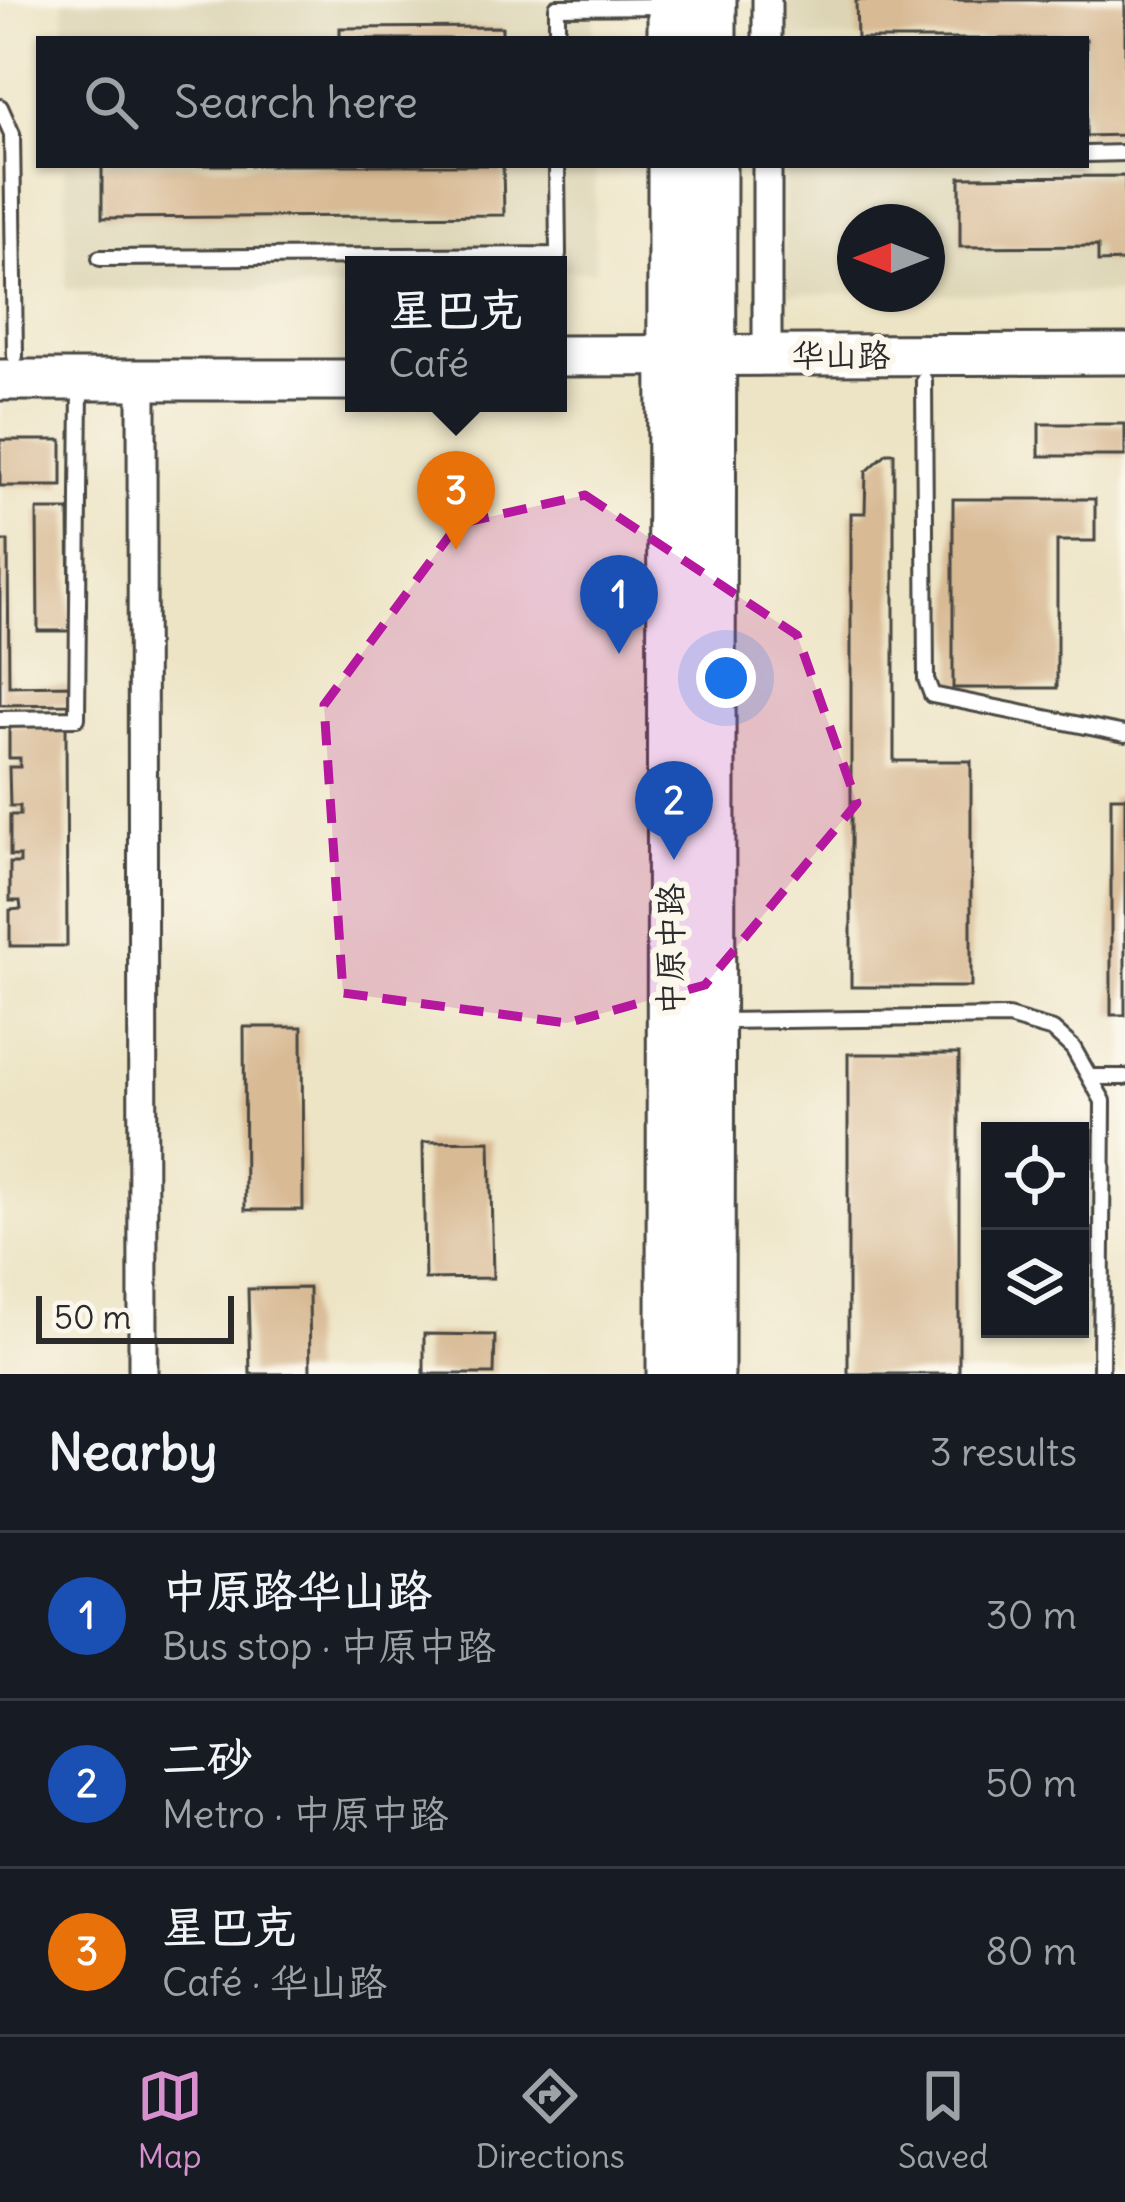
<!DOCTYPE html>
<html lang="en">
<head>
<meta charset="utf-8">
<style>
  :root { --surface:#171b24; --page:#20242c; --text:#f1f3f6; --muted:#9ea1a6; --line:#363941; --accent:#d690ce }
  body { margin:0; font-family:Delius,"LXGW WenKai TC",sans-serif; background:var(--page); color:var(--text) }
  .controls { position:absolute; right:36px; bottom:36px; display:grid; overflow:hidden; border-radius:0px; box-shadow:0 3px 9px #0004 }
  .controls button { width:108px; height:108px; display:grid; place-items:center; padding:0; border:0; border-bottom:3px solid var(--line); background:var(--surface); color:var(--text); font:60px sans-serif }
  .compass { position:absolute; left:837px; top:204px; width:108px; height:108px; border-radius:50%; background:var(--surface); box-shadow:0 3px 9px #0004; rotate:270deg }
  .scale { position:absolute; left:36px; bottom:30px; width:198px; box-sizing:border-box; padding-left:12px; border:6px solid #2b2b2b; border-top:0; font-size:33px; line-height:42px; white-space:nowrap; color:#2b2b2b; -webkit-text-stroke:9px #fbf7ec; paint-order:stroke }
  .you { position:absolute; left:726px; top:678px; width:42px; height:42px; margin:-30px; border:9px solid #fff; border-radius:50%; background:#1a73e8; box-shadow:0 0 0 18px #1a73e833 }
  .badge { display:grid; place-items:center; width:78px; height:78px; border-radius:50%; background:var(--accent); color:#fff; font-size:39px; font-weight:700 }
  .pin { position:absolute; translate:-50% -99px; filter:drop-shadow(0 3px 6px #0008) }
  .pin::after { content:''; position:absolute; top:63px; width:42px; height:36px; background:inherit; clip-path:polygon(0 0,100% 0,50% 100%) }
  .popup { position:absolute; left:345px; top:256px; width:222px; height:156px; box-sizing:border-box; display:grid; place-content:center; border-radius:0px; background:var(--surface); filter:drop-shadow(0 3px 9px #0005); font-size:39px; white-space:nowrap; color:var(--muted) }
  .popup b { font-size:45px; color:var(--text) }
  .popup::after { content:''; position:absolute; left:50%; top:100%; margin-left:-24px; border:24px solid transparent; border-top-color:var(--surface) }
  .list { margin:0; padding:0; list-style:none }
  h2 { display:flex; justify-content:space-between; align-items:center; height:156px; margin:0; padding:0 48px; font-size:51px }
  h2 small { font-size:39px; font-weight:400; color:var(--muted) }
  .list li { display:grid; grid-template-columns:78px 1fr auto; gap:36px; align-items:center; box-sizing:border-box; height:168px; padding:0 48px; border-top:3px solid var(--line) }
  .list b { display:block; font-size:45px; white-space:nowrap }
  .list p { margin:0; font-size:39px; white-space:nowrap; color:var(--muted) }
  .list em { font-size:39px; font-style:normal; color:var(--muted) }
  .icon { flex:none; width:66px; height:66px; fill:none; stroke:currentColor; stroke-width:2; stroke-linecap:round; stroke-linejoin:round }
  .map { position:relative; flex:none; width:1125px; height:1374px; overflow:hidden }
  .search { position:absolute; background:var(--surface); box-shadow:0 3px 9px #0004; left:36px; right:36px; top:36px; height:132px; display:flex; align-items:center; gap:30px; box-sizing:border-box; padding:0 42px; border-radius:0px; color:var(--muted); font-size:45px }
  .sheet { height:660px; background:var(--surface) }
  nav { display:flex; justify-content:space-around; align-items:center; box-sizing:border-box; height:168px; border-top:3px solid var(--line); background:var(--surface); font-size:33px; color:var(--muted) }
  nav a { display:grid; justify-items:center; gap:6px }
  nav .on { color:var(--accent) }
  .map>svg:first-child { display:block }
</style>
</head>
<body>
<div class="map">
<svg width="1125" height="1374" viewBox="0 0 1125 1374">
  <rect width="100%" height="100%" fill="#fbf7ec"/>
  <filter id="ink" filterUnits="userSpaceOnUse"><feTurbulence type="fractalNoise" baseFrequency=".00833" numOctaves="2"/><feDisplacementMap in="SourceGraphic" scale="24" xChannelSelector="R" yChannelSelector="G"/><feConvolveMatrix kernelMatrix="1 2 1 2 8 2 1 2 1" color-interpolation-filters="sRGB"/></filter>
  <filter id="wash" filterUnits="userSpaceOnUse"><feTurbulence type="fractalNoise" baseFrequency=".004" numOctaves="4" result="noise"/><feDisplacementMap in="SourceGraphic" scale="48" xChannelSelector="R" yChannelSelector="G"/><feGaussianBlur stdDeviation="2.7" result="paint"/><feColorMatrix in="noise" values="0 0 0 0 0 0 0 0 0 0 0 0 0 0 0 0 0 1.4 0 .05"/><feComposite in="paint" operator="in"/></filter>
  <g filter="url(#wash)">
    <rect width="100%" height="100%" fill="#ede4c5"/>
    <path fill="#dcd4b4" d="M64 0H593L594 39H65Z
      M784 0H1125V294H927V222H855V294H784V165H1086V39H784Z
      M65 165H595V271H558V265H354V289L66 290Z"/>
    <g id="blocks">
      <path fill="#d8ba94" d="M856 0H1125V135L1086 136V39H857Z
        M502 27V39H340V28Z
        M102 165H503L504 215 102 218Z
        M1125 176V261L1098 262V246L960 247V177Z
        M1039 424H1125V456H1039Z
        M0 440H62V486H0Z
        M887 453H894V761H971V987H851V513H865L866 472Z
        M953 499H1095V541H1057V688H953Z
        M37 510H69L70 631H38Z
        M0 541H8L9 686 69 685V704L0 705Z
        M9 726H66L67 946H10V910L21 909 20 901H10V863H20V856H10V815H20V806H10L9 767H20V758H9Z
        M1111 797H1125V1015H1111Z
        M244 1027H302L303 1210H245Z
        M848 1054H959V1374H848Z
        M490 1141 493 1278 425 1279 423 1142Z
        M309 1288 310 1374H250L248 1289Z
        M424 1334 495 1335 494 1374H424Z"/>
    </g>
  </g>
  <g filter="url(#ink)">
    <use href="#blocks" fill-opacity="0" stroke="#484742" stroke-width="3"/>
    <g fill="none" stroke-linecap="round" stroke-linejoin="round">
      <g stroke="#484742" stroke-width="20">
        <path id="lane" d="M557 39V7L663 6
          M0 107 12 134 15 356
          M1086 154 1125 153
          M100 258 558 255 557 165
          M924 380 926 679 932 695 1125 734
          M0 719 77 718 80 386
          M719 1021 1008 1017 1053 1030 1073 1048 1103 1101 1101 1374
          M1092 1077H1125"/>
      </g>
      <g stroke="#484742" stroke-width="33">
        <path id="street" d="M767 0V39
          M767 165V355
          M142 380 143 1374"/>
      </g>
      <g stroke="#484742" stroke-width="45">
        <path id="secondary" d="M558 356 1125 354
          M0 380H354"/>
      </g>
      <g stroke="#484742" stroke-width="51">
        <path id="primary" d="M671 39V0
          M713 39V0
          M670 1374 671 165
          M711 1374 713 165"/>
      </g>
      <use href="#lane" stroke="#fff" stroke-width="14"/>
      <use href="#street" stroke="#fff" stroke-width="27"/>
      <use href="#secondary" stroke="#fff" stroke-width="39"/>
      <use href="#primary" stroke="#fff" stroke-width="45"/>
    </g>
  </g>
  <path fill="#b5179e" fill-opacity="0.2" stroke="#b5179e" stroke-width="9" stroke-dasharray="24 15" stroke-linejoin="round" d="M585 495 797 635 857 803 705 985 567 1023 343 993 324 705 458 524Z"/>
  <g text-anchor="middle" stroke-width="12" stroke-linejoin="round" paint-order="stroke">
    <g font-size="33" fill="#2b2b2b" stroke="#fbf7ec">
      <text x="841" y="367">华山路</text>
      <text transform="translate(670 949) rotate(-90)" y="12">中原中路</text>
    </g>
  </g>
</svg>
<div class="controls">
<button><svg class="icon" aria-label="locate" viewBox="0 0 24 24"><circle cx="12" cy="12" r="6"/><path d="M12 2v4M12 18v4M2 12h4M18 12h4"/></svg></button>
<button><svg class="icon" aria-label="layers" viewBox="0 0 24 24"><path d="M12 4l9 5-9 5-9-5zM3 14l9 5 9-5"/></svg></button>
</div>
<svg class="compass" viewBox="-18 -18 36 36"><path d="M0-13l5 13h-10z" fill="#e53935"/><path d="M0 13l5-13h-10z" fill="#9ea1a6"/></svg>
<div class="scale">50 m</div>
<div class="you"></div>
<div class="pin badge" style="left:619px;top:654px;background:#1a4fb4">1</div>
<div class="pin badge" style="left:674px;top:860px;background:#1a4fb4">2</div>
<div class="pin badge" style="left:456px;top:550px;background:#e8710a">3</div>
<div class="popup"><b>星巴克</b>Café</div>
<div class="search"><svg class="icon" aria-label="search" viewBox="0 0 24 24"><circle cx="10" cy="10" r="6"/><path d="M15 15l6 6"/></svg>Search here</div>
</div>
<section class="sheet">
<h2>Nearby<small>3 results</small></h2>
<ul class="list">
<li><span class="badge" style="background:#1a4fb4">1</span><div><b>中原路华山路</b><p>Bus stop · 中原中路</p></div><em>30 m</em></li>
<li><span class="badge" style="background:#1a4fb4">2</span><div><b>二砂</b><p>Metro · 中原中路</p></div><em>50 m</em></li>
<li><span class="badge" style="background:#e8710a">3</span><div><b>星巴克</b><p>Café · 华山路</p></div><em>80 m</em></li>
</ul>
</section>
<nav>
<a class="on"><svg class="icon" aria-label="map" viewBox="0 0 24 24"><path d="M3 6l6-2 6 2 6-2v14l-6 2-6-2-6 2zM9 4v14M15 6v14"/></svg>Map</a>
<a><svg class="icon" aria-label="directions" viewBox="0 0 24 24"><path d="M12 3l9 9-9 9-9-9zM9 14v-3h6M13 9l2 2-2 2"/></svg>Directions</a>
<a><svg class="icon" aria-label="saved" viewBox="0 0 24 24"><path d="M7 4h10v16l-5-4-5 4z"/></svg>Saved</a>
</nav>
</body>
</html>
